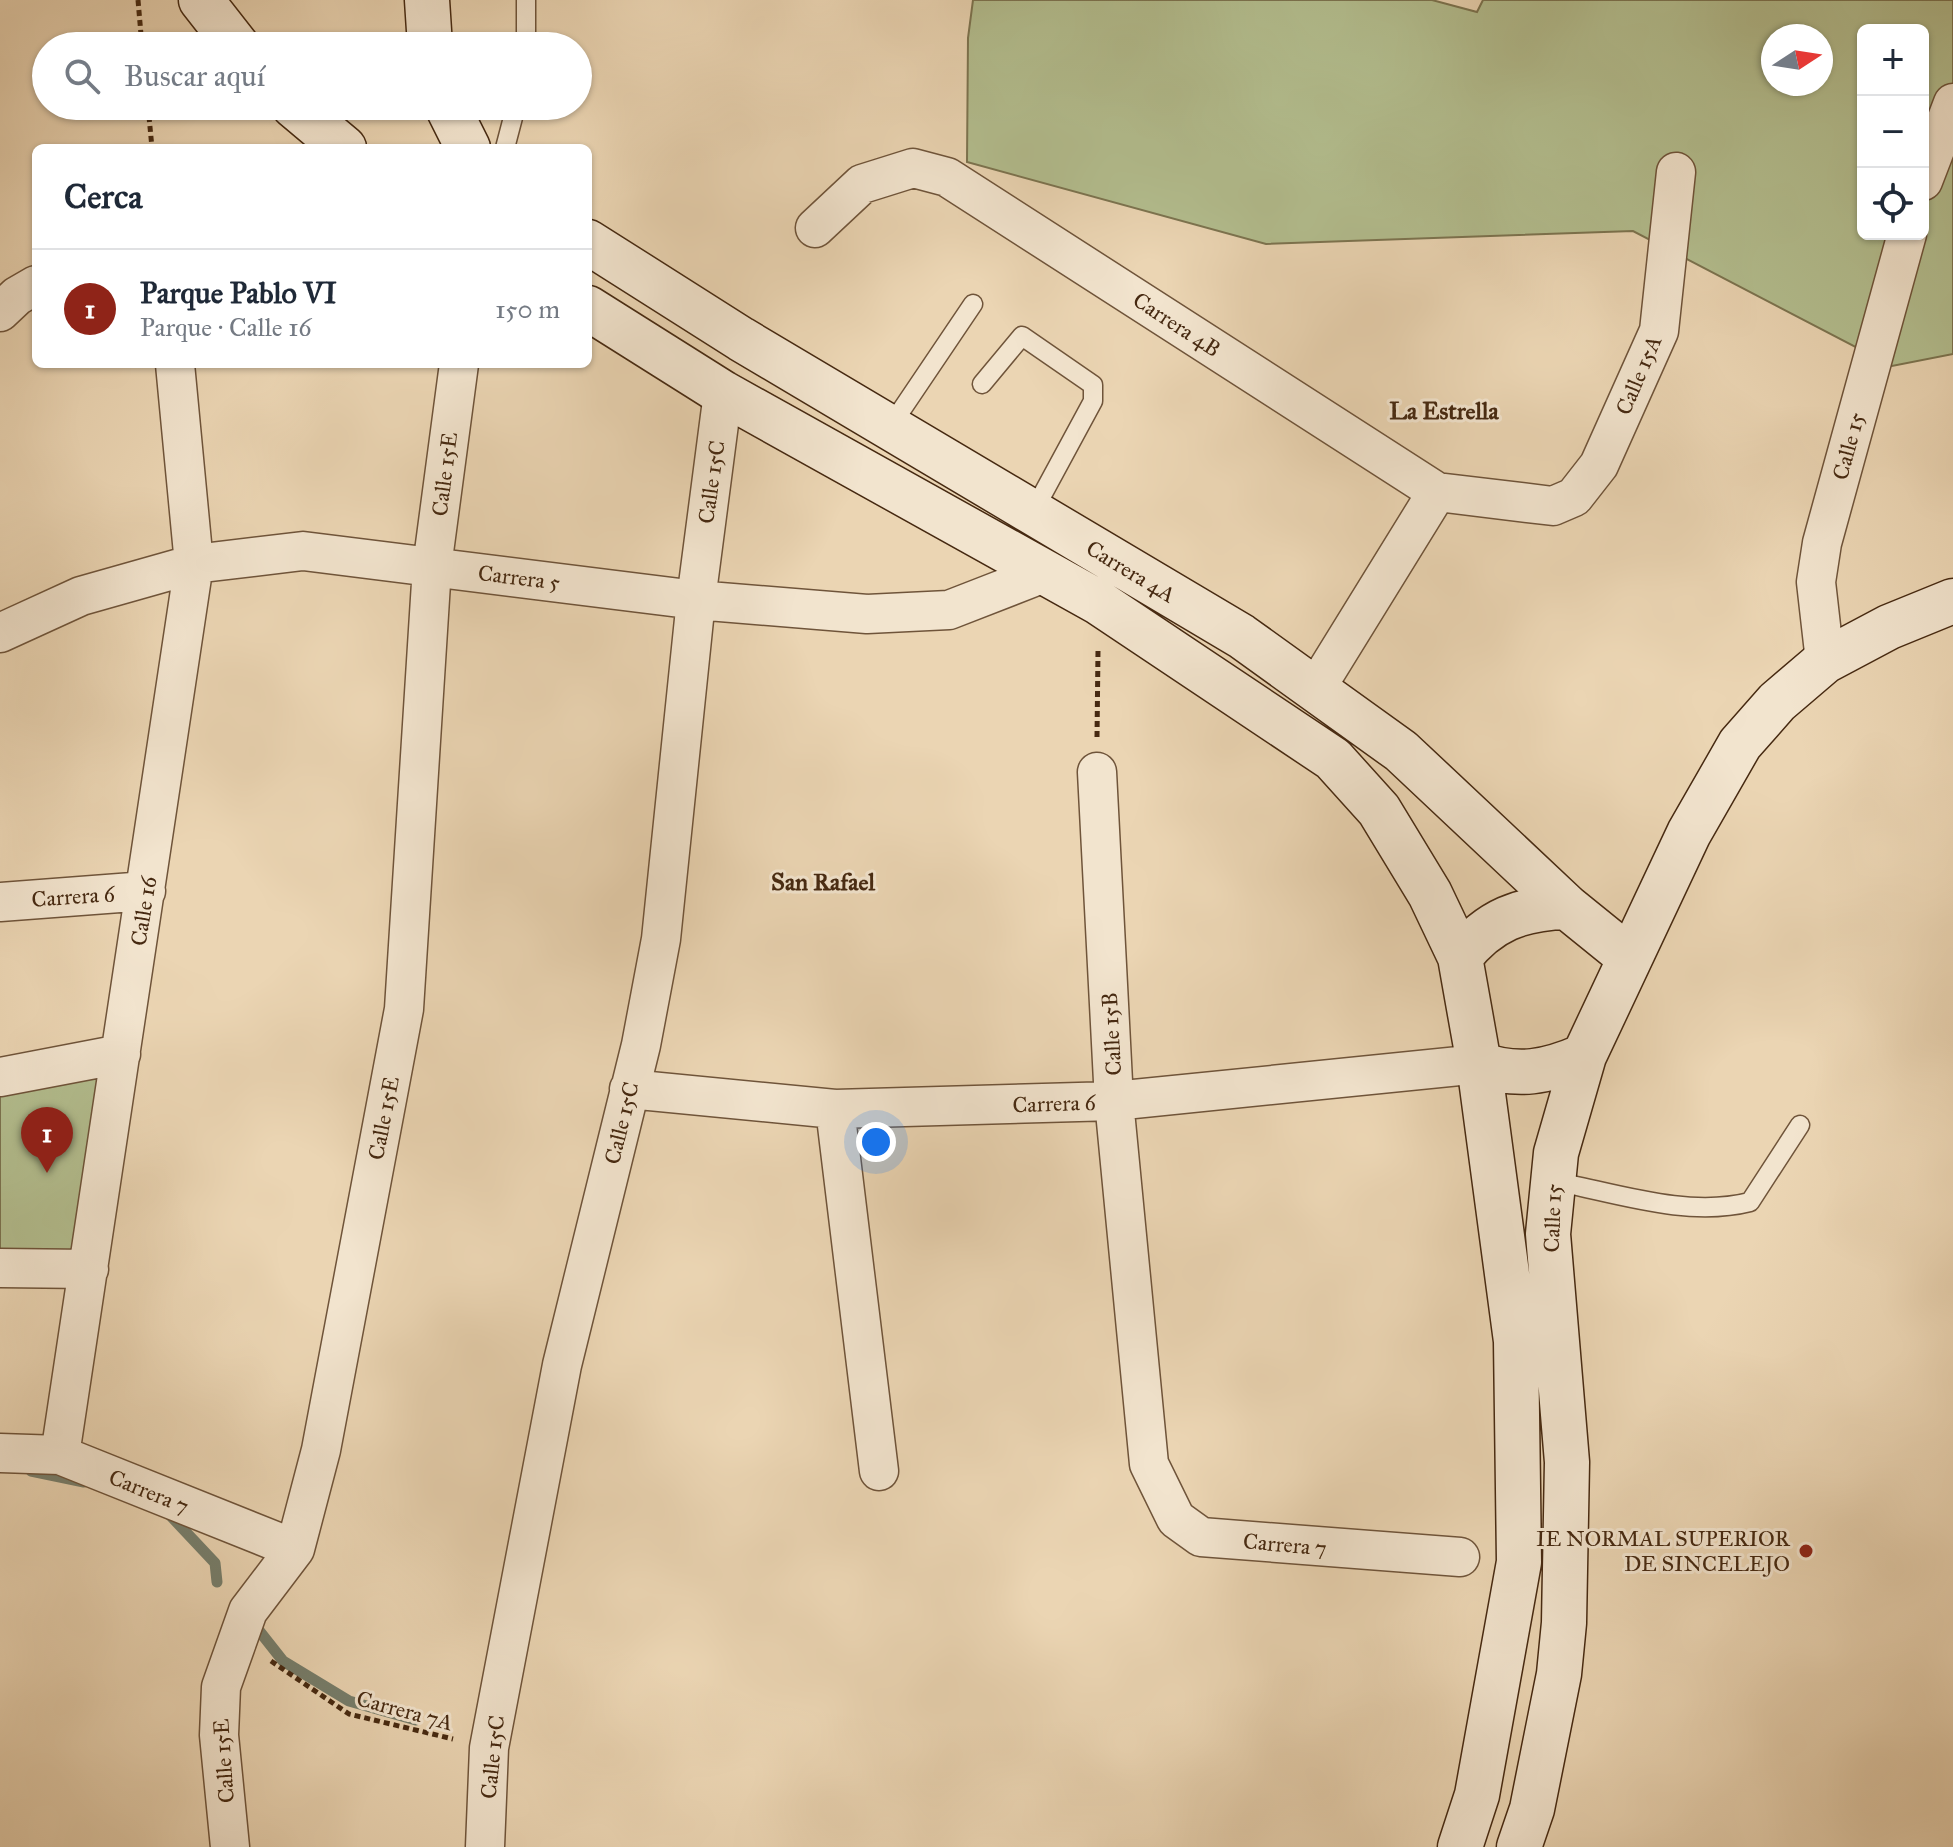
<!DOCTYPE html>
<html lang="es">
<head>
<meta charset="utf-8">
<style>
  :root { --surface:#fff; --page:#f6f6f7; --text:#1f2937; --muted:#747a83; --line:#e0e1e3; --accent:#8f2418 }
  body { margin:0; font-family:"IM FELL Great Primer",serif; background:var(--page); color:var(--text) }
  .controls { position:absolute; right:24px; top:24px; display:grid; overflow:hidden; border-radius:12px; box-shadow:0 2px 6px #0004 }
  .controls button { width:72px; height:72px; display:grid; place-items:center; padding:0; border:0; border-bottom:2px solid var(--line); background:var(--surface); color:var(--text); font:40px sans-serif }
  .compass { position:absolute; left:1761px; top:24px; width:72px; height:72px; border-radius:50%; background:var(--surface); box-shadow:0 2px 6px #0004; rotate:78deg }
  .you { position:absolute; left:876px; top:1142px; width:28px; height:28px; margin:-20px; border:6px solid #fff; border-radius:50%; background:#1a73e8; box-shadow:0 0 0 12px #1a73e833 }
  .badge { display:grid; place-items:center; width:52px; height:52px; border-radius:50%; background:var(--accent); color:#fff; font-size:26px; font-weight:700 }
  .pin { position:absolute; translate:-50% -66px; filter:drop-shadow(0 2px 4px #0008) }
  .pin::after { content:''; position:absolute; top:42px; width:28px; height:24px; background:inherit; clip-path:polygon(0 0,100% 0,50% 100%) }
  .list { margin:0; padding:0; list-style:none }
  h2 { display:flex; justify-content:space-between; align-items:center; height:104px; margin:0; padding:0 32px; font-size:34px }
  h2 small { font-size:26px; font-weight:400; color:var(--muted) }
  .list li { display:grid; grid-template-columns:52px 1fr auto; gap:24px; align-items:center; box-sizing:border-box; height:120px; padding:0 32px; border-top:2px solid var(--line) }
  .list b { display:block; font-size:30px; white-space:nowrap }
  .list p { margin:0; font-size:26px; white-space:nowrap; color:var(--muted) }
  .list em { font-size:26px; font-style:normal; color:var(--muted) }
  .icon { flex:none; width:44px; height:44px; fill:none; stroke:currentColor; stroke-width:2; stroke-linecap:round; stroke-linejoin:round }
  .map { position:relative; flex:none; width:1953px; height:1847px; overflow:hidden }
  .search { position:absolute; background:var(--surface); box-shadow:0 2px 6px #0004; left:32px; top:32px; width:560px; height:88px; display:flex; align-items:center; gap:20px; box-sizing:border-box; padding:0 28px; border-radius:44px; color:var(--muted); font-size:30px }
  .panel { position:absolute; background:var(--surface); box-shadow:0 2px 6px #0004; left:32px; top:144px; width:560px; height:224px; border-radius:12px }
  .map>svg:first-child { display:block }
</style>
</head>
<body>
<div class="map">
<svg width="1953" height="1847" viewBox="0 0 1953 1847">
  <rect width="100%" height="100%" fill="#ebd5b3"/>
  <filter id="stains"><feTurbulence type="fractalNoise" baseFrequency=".0025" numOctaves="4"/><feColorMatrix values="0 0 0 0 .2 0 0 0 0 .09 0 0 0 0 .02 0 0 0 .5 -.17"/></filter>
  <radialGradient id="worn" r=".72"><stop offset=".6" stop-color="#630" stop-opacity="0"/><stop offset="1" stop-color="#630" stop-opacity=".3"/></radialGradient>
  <path fill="#b3be8f" stroke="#7c7450" stroke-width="2" fill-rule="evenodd" d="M973 0H1432L1477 12 1483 0H1953V354L1892 366 1633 231 1266 244 967 162 968 38ZM1863 30H1923V234H1863ZM1773 36H1821V84H1773Z
    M105 1060 86 1267 0 1266V1079Z"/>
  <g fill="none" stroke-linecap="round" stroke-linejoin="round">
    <path stroke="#777f6d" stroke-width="11" d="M31 1471 84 1482
      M168 1513 215 1563 217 1582
      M253 1623 283 1661 349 1701 416 1720"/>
    <g stroke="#6f543a" stroke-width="21">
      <path id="lane" d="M526 0V46
        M505 148 516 106
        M982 384 1022 336 1093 385V401L1033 512
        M890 427 973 304
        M1553 1181C1616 1193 1687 1218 1750 1202L1800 1125"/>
    </g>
    <g stroke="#6f543a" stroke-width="41">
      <path id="street" d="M1923 181 1953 103
        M815 228 862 184 913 168 947 177 1437 492 1553 506 1574 497 1599 465 1659 331 1676 172
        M0 312 17 296 36 285
        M0 633 81 596 194 564 303 551 696 600 867 614 949 610 1044 573
        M1825 661 1816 582 1822 543 1907 234
        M1316 688 1437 492
        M1097 772 1114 1101 1149 1464 1176 1519 1201 1537 1460 1557
        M0 902 146 891
        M0 1077 121 1054
        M629 1089 835 1109 1114 1101 1479 1064
        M835 1109 879 1471
        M0 1268 89 1269
        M0 1453 60 1455 295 1549
        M60 1455 194 564 175 364
        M230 1847 219 1735 221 1687 248 1611 295 1549 321 1450 404 1009 432 567 459 364
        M485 1847 489 1748 562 1365 641 1045 661 939 696 600 723 393"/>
    </g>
    <g stroke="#462911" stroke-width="47">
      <path id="secondary" d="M201 0 237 46
        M427 0 430 46
        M294 106 344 148
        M447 106 468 148
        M588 242 741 339 1241 636 1401 751 1567 907 1630 958
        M588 308 723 393 1098 602 1333 759 1379 810 1430 894 1460 957 1479 1064 1516 1341 1519 1562 1477 1795 1460 1847
        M1460 957C1489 920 1521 908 1567 907
        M1479 1064C1518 1078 1547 1072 1584 1056
        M1519 1847 1532 1809 1559 1674 1564 1623 1567 1462 1548 1234 1556 1153 1584 1056 1689 833 1740 744 1777 702 1825 661 1889 627 1953 601"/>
    </g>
    <path stroke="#462911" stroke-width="5" stroke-dasharray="6 4" stroke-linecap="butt" d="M138 0 142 46
      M148 106 152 148
      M1097 737 1098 651
      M271 1661 349 1714 453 1739"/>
    <use href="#lane" stroke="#f2e4ce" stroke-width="18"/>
    <use href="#street" stroke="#f2e4ce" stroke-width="38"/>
    <use href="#secondary" stroke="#f2e4ce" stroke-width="44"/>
  </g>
  <circle fill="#8f2418" stroke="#f2e4ce" stroke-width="3" cx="1806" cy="1551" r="8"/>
  <g text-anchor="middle" stroke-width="6" stroke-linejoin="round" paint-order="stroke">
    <g font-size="22" fill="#462911" stroke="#f2e4ce">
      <text transform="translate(1177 324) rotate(33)" y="8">Carrera 4B</text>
      <text transform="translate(1638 375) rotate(-67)" y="8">Calle 15A</text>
      <text transform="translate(1848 446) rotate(-75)" y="8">Calle 15</text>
      <text transform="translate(444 474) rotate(-83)" y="8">Calle 15E</text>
      <text transform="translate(711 482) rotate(-82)" y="8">Calle 15C</text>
      <text transform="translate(1131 571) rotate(31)" y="8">Carrera 4A</text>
      <text transform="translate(519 577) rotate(7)" y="8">Carrera 5</text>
      <text transform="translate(73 896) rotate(-4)" y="8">Carrera 6</text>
      <text transform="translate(143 911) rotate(-81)" y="8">Calle 16</text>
      <text transform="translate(1111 1034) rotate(-93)" y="8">Calle 15B</text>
      <text transform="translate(1054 1103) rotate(-2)" y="8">Carrera 6</text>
      <text transform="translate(383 1118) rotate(-79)" y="8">Calle 15E</text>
      <text transform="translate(621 1123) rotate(-76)" y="8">Calle 15C</text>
      <text transform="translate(1552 1218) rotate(-88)" y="8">Calle 15</text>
      <text transform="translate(149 1491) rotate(22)" y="8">Carrera 7</text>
      <text transform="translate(1285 1544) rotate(5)" y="8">Carrera 7</text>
      <text transform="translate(405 1710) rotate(15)" y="8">Carrera 7A</text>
      <text transform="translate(492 1757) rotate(-84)" y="8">Calle 15C</text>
      <text transform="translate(223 1761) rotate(-94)" y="8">Calle 15E</text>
    </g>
    <g font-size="22" fill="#462911" stroke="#f2e4ce" text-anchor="end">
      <text x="1790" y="1546">IE NORMAL SUPERIOR<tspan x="1790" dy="25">DE SINCELEJO</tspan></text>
    </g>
    <g font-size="24" font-weight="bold" fill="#462911" stroke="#f2e4ce">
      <text x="1444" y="419">La Estrella</text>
      <text x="823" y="890">San Rafael</text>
    </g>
  </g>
  <rect width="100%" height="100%" filter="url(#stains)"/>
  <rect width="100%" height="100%" fill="url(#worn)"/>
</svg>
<div class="controls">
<button>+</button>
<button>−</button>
<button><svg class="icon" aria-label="locate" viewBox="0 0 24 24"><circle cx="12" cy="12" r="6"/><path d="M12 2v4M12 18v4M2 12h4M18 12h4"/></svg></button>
</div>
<svg class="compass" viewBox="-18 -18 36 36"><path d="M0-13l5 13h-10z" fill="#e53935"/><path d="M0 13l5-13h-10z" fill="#747a83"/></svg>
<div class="you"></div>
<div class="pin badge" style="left:47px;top:1173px">1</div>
<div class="search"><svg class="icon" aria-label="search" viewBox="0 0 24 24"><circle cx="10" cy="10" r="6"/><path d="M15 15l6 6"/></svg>Buscar aquí</div>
<section class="panel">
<h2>Cerca<small></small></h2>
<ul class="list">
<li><span class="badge">1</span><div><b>Parque Pablo VI</b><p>Parque · Calle 16</p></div><em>150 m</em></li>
</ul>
</section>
</div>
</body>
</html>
